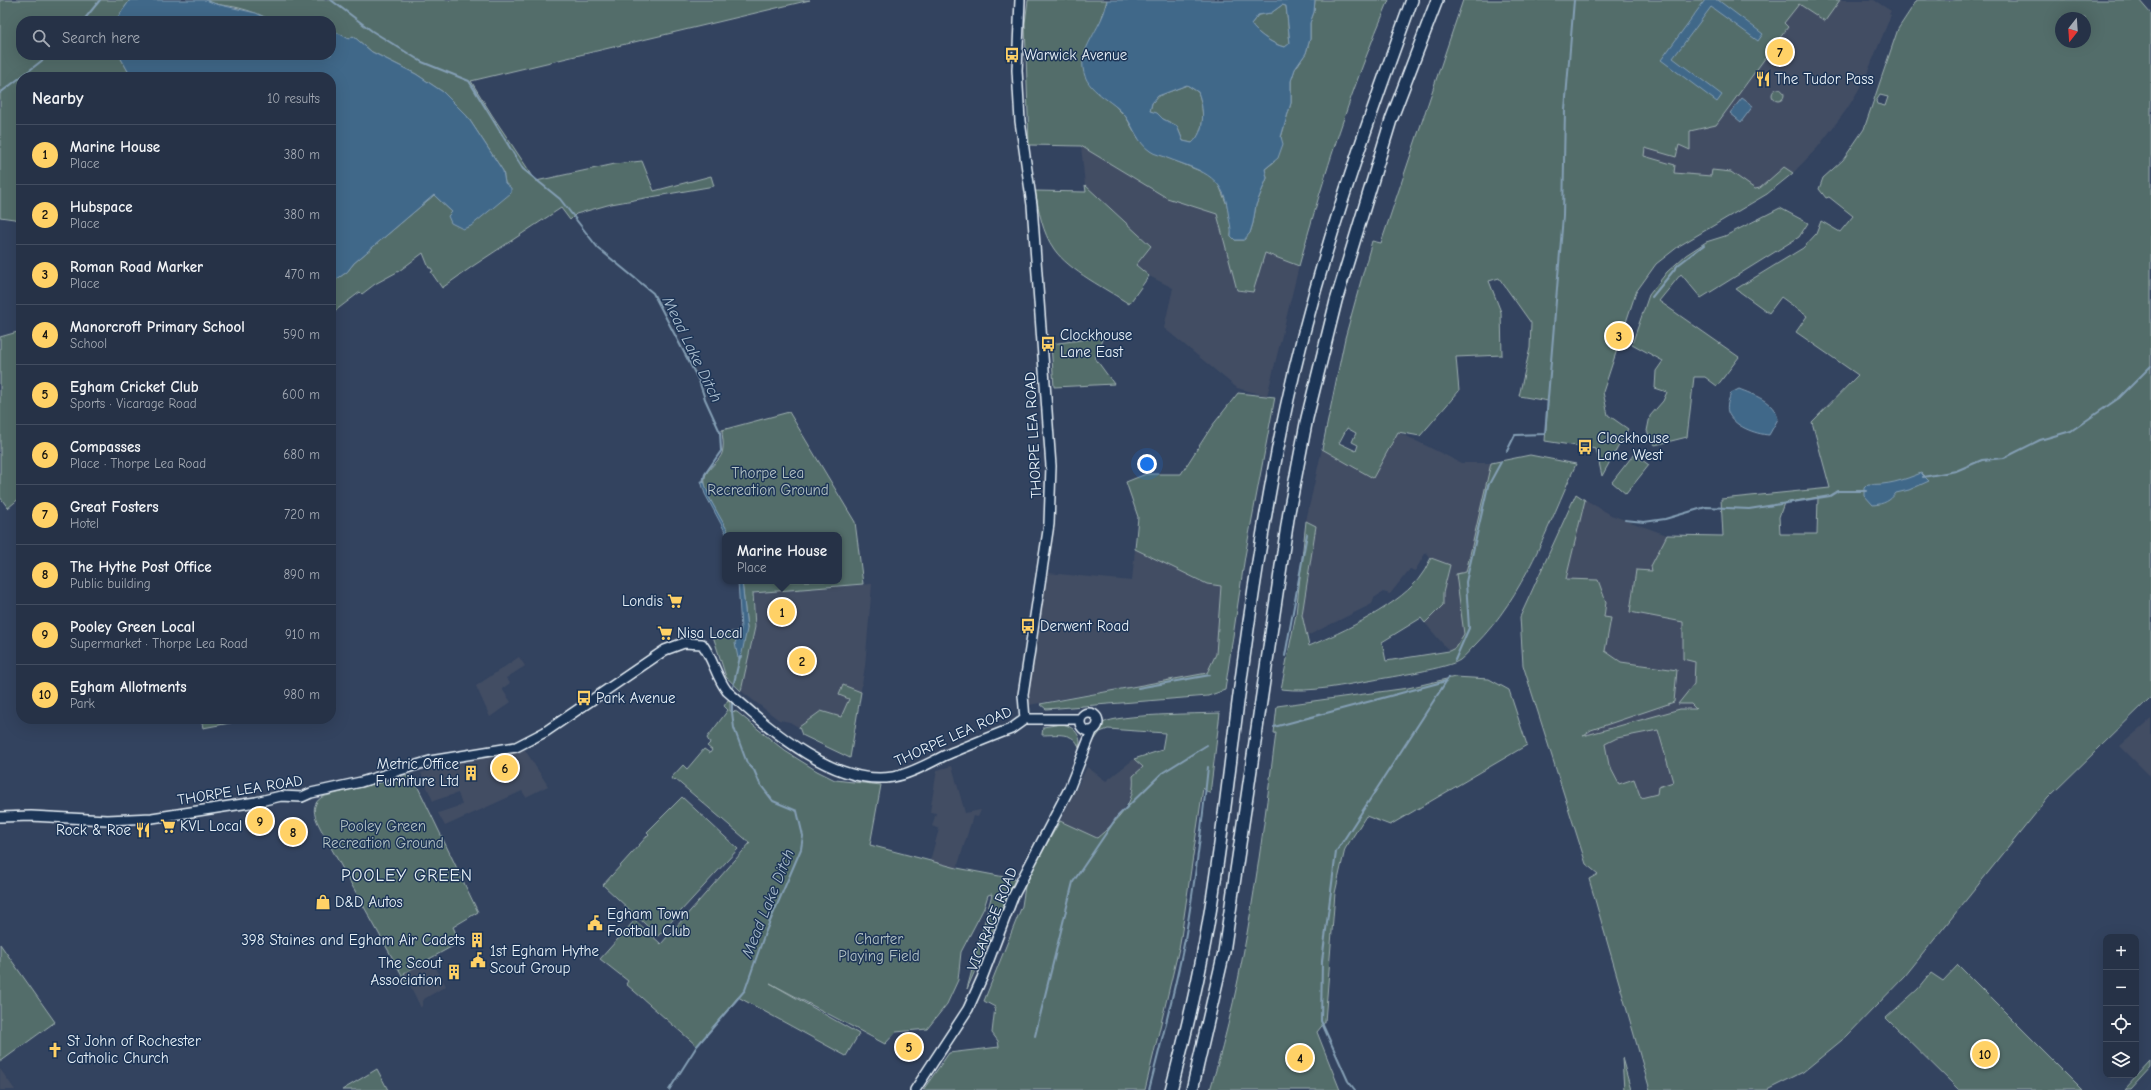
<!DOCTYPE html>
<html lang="en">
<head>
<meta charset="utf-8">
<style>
  :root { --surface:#263247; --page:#2e3a4e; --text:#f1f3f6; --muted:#a4aab4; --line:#424d60; --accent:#ffd166 }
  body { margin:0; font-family:"Comic Neue",sans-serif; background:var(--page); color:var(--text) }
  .controls { position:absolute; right:12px; bottom:12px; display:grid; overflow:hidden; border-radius:8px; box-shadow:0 4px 16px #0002 }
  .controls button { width:36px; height:36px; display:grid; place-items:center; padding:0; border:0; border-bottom:1px solid var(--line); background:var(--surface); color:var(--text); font:20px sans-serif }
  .compass { position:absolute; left:2055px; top:12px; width:36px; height:36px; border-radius:50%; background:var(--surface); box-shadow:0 4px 16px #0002; rotate:197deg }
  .you { position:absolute; left:1147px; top:464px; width:14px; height:14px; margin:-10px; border:3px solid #fff; border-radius:50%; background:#1a73e8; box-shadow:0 0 0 6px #1a73e833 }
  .badge { display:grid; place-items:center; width:26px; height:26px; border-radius:50%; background:var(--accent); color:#111; font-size:13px; font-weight:700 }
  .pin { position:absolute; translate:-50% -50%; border:2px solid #fff; box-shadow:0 1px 4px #0006 }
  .popup { position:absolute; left:722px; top:532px; width:120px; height:52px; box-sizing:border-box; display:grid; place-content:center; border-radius:8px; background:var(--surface); filter:drop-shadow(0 1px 3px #0005); font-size:13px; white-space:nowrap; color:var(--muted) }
  .popup b { font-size:15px; color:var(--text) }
  .popup::after { content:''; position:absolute; left:50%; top:100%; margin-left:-8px; border:8px solid transparent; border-top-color:var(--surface) }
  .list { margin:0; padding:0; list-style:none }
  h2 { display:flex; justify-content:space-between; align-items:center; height:52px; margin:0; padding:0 16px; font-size:17px }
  h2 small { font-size:13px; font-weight:400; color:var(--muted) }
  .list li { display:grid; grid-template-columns:26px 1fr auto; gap:12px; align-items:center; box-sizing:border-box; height:60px; padding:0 16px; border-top:1px solid var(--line) }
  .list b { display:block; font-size:15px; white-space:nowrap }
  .list p { margin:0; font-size:13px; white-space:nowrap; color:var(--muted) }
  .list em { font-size:13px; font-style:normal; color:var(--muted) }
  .icon { flex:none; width:22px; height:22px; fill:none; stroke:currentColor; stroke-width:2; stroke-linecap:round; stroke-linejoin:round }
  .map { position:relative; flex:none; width:2151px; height:1090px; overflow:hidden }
  .search { position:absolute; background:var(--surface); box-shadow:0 4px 16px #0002; left:16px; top:16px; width:320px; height:44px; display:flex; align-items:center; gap:10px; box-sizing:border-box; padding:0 14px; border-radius:16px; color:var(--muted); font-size:15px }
  .panel { position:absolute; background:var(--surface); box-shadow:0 4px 16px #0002; left:16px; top:72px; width:320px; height:652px; border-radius:16px }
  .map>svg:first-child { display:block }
</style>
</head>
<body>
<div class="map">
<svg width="2151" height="1090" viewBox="0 0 2151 1090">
  <rect width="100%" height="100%" fill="#33435f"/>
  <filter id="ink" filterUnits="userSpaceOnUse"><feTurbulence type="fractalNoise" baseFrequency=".025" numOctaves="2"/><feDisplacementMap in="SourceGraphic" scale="8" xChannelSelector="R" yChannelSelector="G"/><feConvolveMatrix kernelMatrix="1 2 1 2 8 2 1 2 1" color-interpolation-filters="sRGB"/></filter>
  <g filter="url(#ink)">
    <path fill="#424d64" d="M1607 0H1874L1891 11 1889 14 1891 15 1864 81 1847 109 1818 147 1793 173 1767 194 1679 246 1567 136Z
      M1081 146 1167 198 1217 214 1237 290 1253 292 1265 253 1299 266 1267 396 1237 388 1164 328 1173 288 1149 276 1136 265 1151 246 1085 185Z
      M1398 432 1461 463H1491L1466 572 1456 574 1464 634 1455 648 1449 651 1425 623 1442 605 1443 593 1450 566 1431 558 1426 552 1415 571 1410 569 1390 594 1383 592 1374 598 1372 604 1307 636 1302 615 1316 526 1306 521 1322 449 1373 477Z
      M1576 494 1611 515 1667 535 1724 536 1694 828 1586 864 1523 665 1520 617Z
      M1135 549 1207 584 1221 586 1216 654 1207 673 1029 705 1027 684 1048 573 1132 581Z
      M872 584 865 666 850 758 802 735 798 727 790 722 779 720 741 691 755 627 753 593Z
      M519 657 525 666 506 678 510 683 502 689 511 702 490 717 476 686Z
      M2151 719V777L2120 746Z
      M525 750 548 786 526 797 522 791 445 826 438 813 462 805 458 793 433 801 421 773 448 764Z
      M1134 759 1143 767 1133 776 1134 790 1118 820 1097 838 1060 821 1087 767 1106 781Z
      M952 766 965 813 981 810 978 817 973 816 957 868 930 861 939 829 932 826 936 813 930 812 937 770Z
      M430 958 446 986 424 999 421 1008 404 973Z
      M0 1069 15 1090H0Z"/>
    <path fill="#536d6a" stroke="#9eafb1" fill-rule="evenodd" d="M0 0H130L115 21H21V55H119L129 73 135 77H21V220L0 217Z
      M206 0H810L471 81 492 115 536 181 615 164 642 161 654 191 711 176 714 186 611 204 576 214 570 220 561 208 473 266 442 288 431 272 433 271 431 268H429L423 253 399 271 375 284 362 294 360 292 331 314V283L347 272 354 263 434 195 452 212 505 183 503 171 467 116 443 92 416 74 372 52 353 36 349 39 338 33 331 32V21H272C262 15 251 11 239 8 228 5 216 6 206 0Z
      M1028 0H1107L1101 21 1083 59 1114 105 1126 117 1138 138 1149 150 1212 176 1219 185 1227 205 1232 229 1231 236 1235 240H1243L1250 233 1253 223 1256 205 1267 178 1265 169 1274 162 1291 103V81L1295 69 1306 53 1310 39V23L1314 12 1315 0H1389C1352 86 1324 175 1299 266L1265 253 1253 292 1237 290 1217 214 1167 198 1081 146 1029 145 1025 23Z
      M1463 0H1840L1825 21 1799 4 1784 23 1788 27 1716 125 1690 131V150L1679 145 1676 157 1645 148 1644 156 1675 165 1674 173 1711 176 1712 170 1731 172 1755 189 1760 188 1784 167 1793 173 1767 194 1679 246 1656 264 1636 292 1603 392 1608 415 1628 429 1602 476 1596 449 1545 441 1548 401 1519 396 1530 348 1531 323 1499 278 1489 281 1501 312 1502 355 1456 357 1459 391 1420 436 1398 432 1373 478 1322 449 1345 338 1372 241 1381 243ZM1347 428 1356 433 1352 442 1358 445 1356 451 1339 443Z
      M1917 0H2139L2151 14V697L2048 798 1905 976 1847 1036 1803 1072 1767 1090H1650L1589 879 1598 874 1586 864 1523 665 1520 617 1576 494 1585 500 1566 579 1598 580 1606 602 1604 617 1611 618 1605 651 1621 662 1677 670 1674 702 1591 730 1583 736 1680 709H1696L1691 704H1678L1694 684 1695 662 1683 659V622L1630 612 1636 570 1652 571 1651 566 1667 535 1723 536 1721 499 1830 488 1812 422 1858 375 1796 332 1807 316 1781 297 1769 313 1736 289 1803 248 1816 234 1821 221 1840 232 1853 216 1829 197 1826 198 1819 189 1823 178 1843 160 1864 129 1898 29ZM2061 18H2085V42H2061ZM1880 95 1888 97 1885 106 1877 104 1876 101ZM1818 497 1817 534H1780L1779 517 1784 503ZM1658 730 1673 782 1658 787 1657 794 1641 798 1634 779 1619 784 1609 765 1605 744 1617 738Z
      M1282 5 1286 6 1290 44 1285 47C1275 46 1256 33 1251 24L1258 15 1271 13Z
      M1187 85 1198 92C1204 108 1206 131 1192 143L1183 141 1177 126 1163 119 1157 114 1150 111 1152 103 1158 96Z
      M1772 95a6 6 0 1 1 12 0a6 6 0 1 1-12 0Z
      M1085 185 1151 246 1136 265 1149 276 1129 304C1107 289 1069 271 1054 249 1042 232 1039 211 1035 191L1086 192Z
      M1780 208 1808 223 1799 237 1701 298 1681 274 1659 301 1739 357 1717 386 1705 377H1694L1687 437 1655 445 1647 431 1650 416 1663 401 1667 392 1655 388 1656 371 1663 361 1632 344 1649 295 1667 272 1686 255 1706 242 1725 236Z
      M21 331V497L8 508 0 497V337Z
      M1103 337 1095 358 1114 384 1054 387 1051 344Z
      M1238 393 1275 397 1245 556 1225 690 1208 696 1046 709 1040 704 1207 673 1216 654 1221 586 1207 584 1135 549 1138 517 1126 482 1146 474H1181L1212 426Z
      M789 412 855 522 863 584 753 593 755 627 741 691 726 677 713 636 747 629 742 581H839V535H730C723 522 699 488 706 474 711 465 723 459 723 448 724 443 722 436 722 430Z
      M1634 454 1649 465 1626 494 1612 482Z
      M1530 455 1576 464C1548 526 1524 596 1475 645 1470 650 1465 656 1460 660 1449 668 1390 677 1374 680 1344 685 1312 693 1281 689L1296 614 1306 521 1316 526 1302 615 1309 646C1341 633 1404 603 1422 574 1426 569 1428 563 1431 558L1450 565 1443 593V605L1425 623 1421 618 1382 642 1386 661 1449 651 1455 648 1464 634 1456 574 1466 572 1491 463Z
      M1455 677 1489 679 1509 690 1527 745 1390 825 1366 816 1345 849 1335 893 1325 1022 1317 1032 1340 1090H1210C1246 974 1260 853 1276 733H1274L1277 706 1408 688Z
      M843 685 861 692 850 758 802 735 799 727 821 711 841 717 849 699 839 695Z
      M730 697V711L737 712 785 751 817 771 835 780 881 785 870 845 957 868 1015 879 967 989 992 894 988 895 984 908 961 952 958 980 947 1004 927 1029 896 1032 885 1044 770 983 859 1034 846 1056 738 997 697 1046 626 984 628 981 600 959 635 920 661 944 750 843 675 779 673 781 671 778 683 765 687 769 704 749 710 753 712 750 707 746 710 743 707 738 728 710 724 706Z
      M1220 713 1210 794 1203 788 1180 944 1145 1090H923L949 1053 999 1047 998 1041 992 1033 995 1007 984 1001 1022 906 1026 880 1060 821 1097 838C1117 821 1136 804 1133 776L1143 767 1134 759 1162 750 1165 733 1108 729 1100 732 1090 746C1091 737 1095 729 1103 723 1118 714 1197 714 1220 713Z
      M201 719H251L203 728Z
      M1062 724C1073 726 1083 736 1079 748 1075 731 1055 735 1042 735L1043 727Z
      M409 775 413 777 478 912 453 927 460 942 404 973 409 983 407 984 325 837C319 824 306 808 322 797Z
      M682 797 738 849 658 936 603 885 649 834 647 832Z
      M0 944 55 1022 0 1062Z
      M1958 965 2083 1090H1959L1886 1018 1918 989 1931 973 1943 981Z
      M1622 1058 1631 1090H1624Z
      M2151 1061V1067L2130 1090H2124Z
      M377 1069 388 1090H342Z"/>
    <path fill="#416889" stroke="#849fb5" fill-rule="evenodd" d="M130 0H206L216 4 256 13 272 21H115Z
      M1107 0H1315L1314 12 1310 23V39L1306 53 1295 69 1291 81V103L1281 137 1283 144 1278 158 1265 169 1267 178 1256 205 1253 223 1250 233 1244 240H1235L1231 236C1232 228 1229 221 1228 212 1224 174 1198 170 1167 158 1162 155 1155 155 1150 151 1138 143 1134 128 1126 117 1113 99 1086 93 1083 68 1080 46 1105 24 1107 0ZM1282 5 1286 6 1290 43 1285 47C1275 46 1256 33 1251 24L1258 15 1271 13ZM1187 85 1198 92C1204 108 1206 131 1192 143L1183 141 1177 126 1163 119 1157 113 1150 111 1152 103 1158 96Z
      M1705 0H1718L1763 34 1758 41 1711 7 1673 58 1722 95 1717 102 1661 60Z
      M331 32 338 33 349 39 353 36 372 52 416 74 443 92 467 116 503 171 505 183 511 188V193L471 226 463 229 451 223 448 216 452 212 434 195 354 263 347 272 331 283V77H135L129 73 119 55H331Z
      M1742 98 1753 106 1741 122 1730 113Z
      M1739 389C1754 395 1774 401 1778 419L1769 435C1755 434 1733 426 1728 412 1726 406 1729 399 1731 393Z
      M1921 473 1929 481 1909 490 1896 493C1890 501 1884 504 1873 505L1864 495V488L1868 484C1886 486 1904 480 1921 473Z
      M701 481H704L710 499 730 535H727L705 494Z
      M738 581H742L747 629 741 658H738L735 643 741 629Z"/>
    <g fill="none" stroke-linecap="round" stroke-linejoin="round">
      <path stroke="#849fb5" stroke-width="2" d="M331 0 372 31 422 62 469 81 523 169 560 199 598 248 653 293 699 381 705 399 720 432 721 451 705 474 703 482
        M83 21 100 0
        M21 77 49 55
        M0 93 21 77
        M1652 297 1678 265 1704 245
        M1507 451 1515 435 1545 434 1563 216 1565 110 1574 0
        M1923 477 1956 471 1982 460 2004 458 2040 440 2071 431 2119 398 2151 366
        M1625 520 1644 522 1665 519 1706 507 1749 509 1830 496 1838 491H1866
        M1285 656 1307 534
        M1455 660 1469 628 1466 582 1488 486 1501 462
        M733 687 740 657
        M1138 688 1210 675
        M1274 727 1446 681
        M1035 1036 1073 882 1117 817 1162 773 1207 745
        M669 1090 697 1046 745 990 765 933 801 849 803 836 797 811 773 801 760 784 754 770 747 763 734 728 732 712V700
        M1149 1090C1162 1040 1175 990 1185 939 1195 883 1202 825 1208 767
        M1355 1090 1348 1081 1321 1021 1322 961 1336 852 1449 677"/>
      <g stroke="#e8f1f8" stroke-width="12">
        <path id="secondary" d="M1020 0 1017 70 1020 121 1032 205 1051 466 1049 524 1023 695 1025 719
          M1080 722a9 9 0 1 1 18 0a9 9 0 1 1-18 0Z
          M1025 719H1080
          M0 817 31 816 107 820 152 818 256 802 281 796 302 797 311 793 361 782 430 761 516 747 545 732 665 650 684 643 702 644C713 658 716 677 727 691 769 728 833 787 893 777 911 774 929 763 946 755 968 746 989 737 1011 729L1025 719
          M915 1090 968 1009 982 978 1013 897 1069 789 1092 731"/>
      </g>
      <g stroke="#e8f1f8" stroke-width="14">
        <path id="highway" d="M1171 1090C1184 1041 1196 992 1205 942 1221 855 1229 767 1241 680 1253 589 1267 498 1286 408 1316 268 1363 134 1412 0
          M1192 1090 1224 952 1289 512 1307 418 1336 301 1391 120 1437 0"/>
      </g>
      <use href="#secondary" stroke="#1d3557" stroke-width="9"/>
      <use href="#highway" stroke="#1d3557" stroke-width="11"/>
    </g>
  </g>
  <defs>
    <g id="bus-bare" transform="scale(1.2)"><path d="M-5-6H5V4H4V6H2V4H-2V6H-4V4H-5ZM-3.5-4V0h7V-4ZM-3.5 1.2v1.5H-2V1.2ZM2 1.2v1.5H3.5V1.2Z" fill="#ffd166" stroke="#1d3557" stroke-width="2.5" paint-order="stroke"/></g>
    <g id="restaurant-bare" transform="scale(1.2)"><path d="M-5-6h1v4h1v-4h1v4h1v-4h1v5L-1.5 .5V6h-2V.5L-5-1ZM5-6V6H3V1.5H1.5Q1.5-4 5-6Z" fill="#ffd166" stroke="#1d3557" stroke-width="2.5" paint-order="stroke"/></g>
    <g id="supermarket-bare" transform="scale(1.2)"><path d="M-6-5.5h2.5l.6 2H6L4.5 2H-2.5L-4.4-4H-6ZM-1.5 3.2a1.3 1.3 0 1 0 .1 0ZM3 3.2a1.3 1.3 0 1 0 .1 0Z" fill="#ffd166" stroke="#1d3557" stroke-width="2.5" paint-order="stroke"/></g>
    <g id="building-bare" transform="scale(1.2)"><path d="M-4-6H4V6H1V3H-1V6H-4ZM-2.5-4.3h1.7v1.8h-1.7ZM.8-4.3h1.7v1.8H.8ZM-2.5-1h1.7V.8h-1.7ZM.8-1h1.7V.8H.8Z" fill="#ffd166" stroke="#1d3557" stroke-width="2.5" paint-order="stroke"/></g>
    <g id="shop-bare" transform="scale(1.2)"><path d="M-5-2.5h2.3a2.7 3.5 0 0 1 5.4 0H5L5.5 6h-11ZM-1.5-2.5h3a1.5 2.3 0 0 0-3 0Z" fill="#ffd166" stroke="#1d3557" stroke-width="2.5" paint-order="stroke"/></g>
    <g id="civic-bare" transform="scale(1.2)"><path d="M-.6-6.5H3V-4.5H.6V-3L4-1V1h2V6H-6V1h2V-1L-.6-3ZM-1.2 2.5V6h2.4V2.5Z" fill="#ffd166" stroke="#1d3557" stroke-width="2.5" paint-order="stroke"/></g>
    <g id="church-bare" transform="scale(1.2)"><path d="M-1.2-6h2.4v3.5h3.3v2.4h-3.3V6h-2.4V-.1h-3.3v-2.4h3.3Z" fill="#ffd166" stroke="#1d3557" stroke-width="2.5" paint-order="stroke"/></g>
  </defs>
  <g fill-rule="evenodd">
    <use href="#bus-bare" x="1012" y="55"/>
    <use href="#restaurant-bare" x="1763" y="79"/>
    <use href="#bus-bare" x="1048" y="344"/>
    <use href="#bus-bare" x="1585" y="447"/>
    <use href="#supermarket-bare" x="675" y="601"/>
    <use href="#bus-bare" x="1028" y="626"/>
    <use href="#supermarket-bare" x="665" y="633"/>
    <use href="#bus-bare" x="584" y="698"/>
    <use href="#building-bare" x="471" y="773"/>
    <use href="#supermarket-bare" x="168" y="826"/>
    <use href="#restaurant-bare" x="143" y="830"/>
    <use href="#shop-bare" x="323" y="902"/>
    <use href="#civic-bare" x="595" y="923"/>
    <use href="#building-bare" x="477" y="940"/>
    <use href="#civic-bare" x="478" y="960"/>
    <use href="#building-bare" x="454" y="972"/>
    <use href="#church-bare" x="55" y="1050"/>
  </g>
  <g text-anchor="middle" stroke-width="3" stroke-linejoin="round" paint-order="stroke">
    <g font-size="15" fill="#e8f1f8" stroke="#1d3557" text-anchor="start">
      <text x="1024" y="60">Warwick Avenue</text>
      <text x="1775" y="84">The Tudor Pass</text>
      <text x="1060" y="340">Clockhouse<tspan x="1060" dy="17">Lane East</tspan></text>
      <text x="1597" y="443">Clockhouse<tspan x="1597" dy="17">Lane West</tspan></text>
      <text x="663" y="606" text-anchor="end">Londis</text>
      <text x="1040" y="631">Derwent Road</text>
      <text x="677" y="638">Nisa Local</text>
      <text x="596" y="703">Park Avenue</text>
      <text x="459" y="769" text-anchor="end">Metric Office<tspan x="459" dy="17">Furniture Ltd</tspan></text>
      <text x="180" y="831">KVL Local</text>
      <text x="131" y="835" text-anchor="end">Rock &amp; Roe</text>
      <text x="335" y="907">D&amp;D Autos</text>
      <text x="607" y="919">Egham Town<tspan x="607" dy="17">Football Club</tspan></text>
      <text x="465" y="945" text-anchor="end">398 Staines and Egham Air Cadets</text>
      <text x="490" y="956">1st Egham Hythe<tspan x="490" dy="17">Scout Group</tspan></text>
      <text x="442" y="968" text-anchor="end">The Scout<tspan x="442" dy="17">Association</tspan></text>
      <text x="67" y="1046">St John of Rochester<tspan x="67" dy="17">Catholic Church</tspan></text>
    </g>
    <g font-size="15" fill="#e8f1f8" stroke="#1d3557">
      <text transform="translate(1033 435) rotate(-93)" y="5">THORPE LEA ROAD</text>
      <text transform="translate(953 736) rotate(-24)" y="5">THORPE LEA ROAD</text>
      <text transform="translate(240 790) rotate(-9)" y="5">THORPE LEA ROAD</text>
      <text transform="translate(992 919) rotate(-68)" y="5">VICARAGE ROAD</text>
    </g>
    <g font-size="15" fill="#b4c3c6" stroke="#1d3557">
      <text x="768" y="478">Thorpe Lea<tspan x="768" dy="17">Recreation Ground</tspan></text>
      <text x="383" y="831">Pooley Green<tspan x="383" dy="17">Recreation Ground</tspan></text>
      <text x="879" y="944">Charter<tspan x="879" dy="17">Playing Field</tspan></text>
    </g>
    <g font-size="16" font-style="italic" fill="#aec1d1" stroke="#1d3557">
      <text transform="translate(693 349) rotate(64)" y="6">Mead Lake Ditch</text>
      <text transform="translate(767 903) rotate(-68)" y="6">Mead Lake Ditch</text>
    </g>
    <g font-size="17" letter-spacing="1" fill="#e8f1f8" stroke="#1d3557">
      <text x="407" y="881">POOLEY GREEN</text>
    </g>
  </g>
</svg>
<div class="controls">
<button>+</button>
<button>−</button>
<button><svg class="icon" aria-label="locate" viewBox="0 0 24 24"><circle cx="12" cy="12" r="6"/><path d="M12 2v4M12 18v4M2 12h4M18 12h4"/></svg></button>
<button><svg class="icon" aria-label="layers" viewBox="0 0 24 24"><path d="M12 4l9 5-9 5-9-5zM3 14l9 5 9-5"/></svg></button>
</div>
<svg class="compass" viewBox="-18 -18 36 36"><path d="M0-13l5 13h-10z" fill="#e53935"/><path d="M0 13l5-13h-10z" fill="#a4aab4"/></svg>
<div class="you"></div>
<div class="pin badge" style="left:782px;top:612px">1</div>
<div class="popup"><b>Marine House</b>Place</div>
<div class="pin badge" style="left:802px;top:661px">2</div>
<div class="pin badge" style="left:1619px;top:336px">3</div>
<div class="pin badge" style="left:1300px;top:1058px">4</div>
<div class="pin badge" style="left:909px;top:1047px">5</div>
<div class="pin badge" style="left:505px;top:768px">6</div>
<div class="pin badge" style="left:1780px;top:52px">7</div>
<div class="pin badge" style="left:293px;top:832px">8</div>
<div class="pin badge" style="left:260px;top:821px">9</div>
<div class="pin badge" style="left:1985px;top:1054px">10</div>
<div class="search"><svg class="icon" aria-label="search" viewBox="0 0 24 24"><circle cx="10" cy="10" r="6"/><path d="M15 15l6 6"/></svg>Search here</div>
<section class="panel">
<h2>Nearby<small>10 results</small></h2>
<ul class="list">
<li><span class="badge">1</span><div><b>Marine House</b><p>Place</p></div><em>380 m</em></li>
<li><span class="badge">2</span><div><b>Hubspace</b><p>Place</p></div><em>380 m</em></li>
<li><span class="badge">3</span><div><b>Roman Road Marker</b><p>Place</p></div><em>470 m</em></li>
<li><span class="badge">4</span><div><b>Manorcroft Primary School</b><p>School</p></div><em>590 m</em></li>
<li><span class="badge">5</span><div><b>Egham Cricket Club</b><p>Sports · Vicarage Road</p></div><em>600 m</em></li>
<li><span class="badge">6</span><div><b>Compasses</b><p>Place · Thorpe Lea Road</p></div><em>680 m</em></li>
<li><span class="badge">7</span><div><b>Great Fosters</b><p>Hotel</p></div><em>720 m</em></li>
<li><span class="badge">8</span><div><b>The Hythe Post Office</b><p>Public building</p></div><em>890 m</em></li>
<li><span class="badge">9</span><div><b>Pooley Green Local</b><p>Supermarket · Thorpe Lea Road</p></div><em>910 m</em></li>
<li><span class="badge">10</span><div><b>Egham Allotments</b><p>Park</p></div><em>980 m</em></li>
</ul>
</section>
</div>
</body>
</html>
